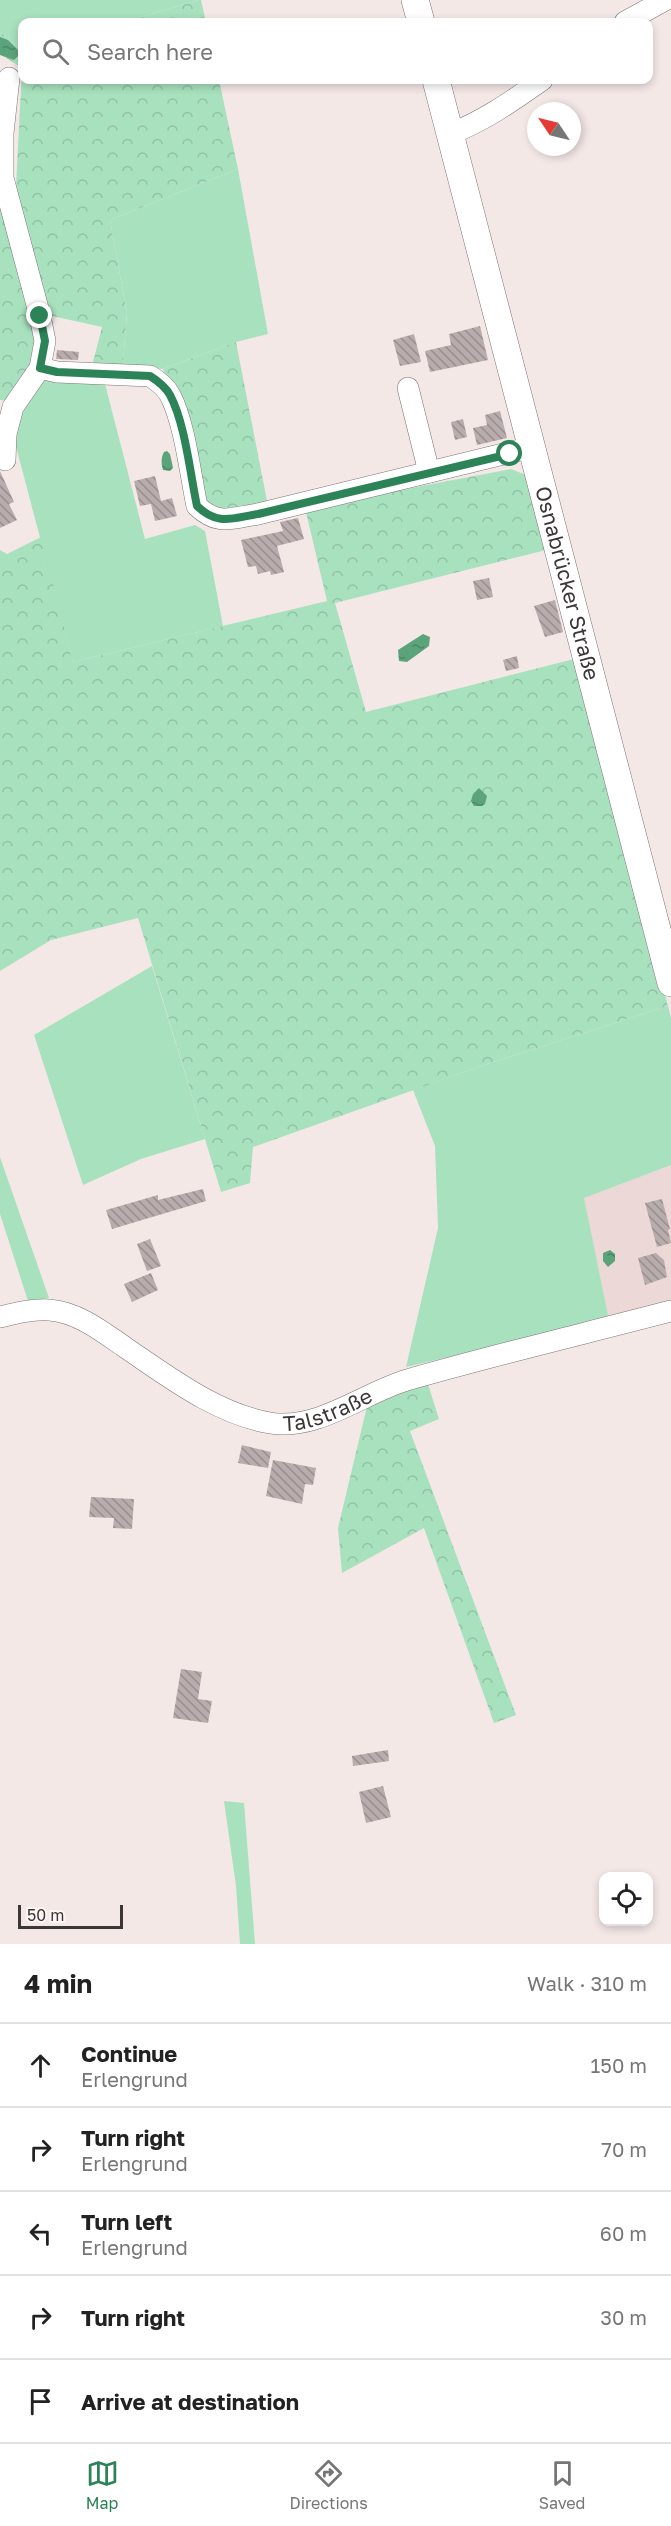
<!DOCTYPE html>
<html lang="en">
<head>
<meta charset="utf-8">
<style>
  :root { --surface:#fff; --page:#f2f2f2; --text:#222; --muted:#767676; --line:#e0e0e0; --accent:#2c8357 }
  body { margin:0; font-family:"Golos Text",sans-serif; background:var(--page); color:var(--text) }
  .controls { position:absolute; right:18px; bottom:18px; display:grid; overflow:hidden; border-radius:12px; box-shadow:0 3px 9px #0003 }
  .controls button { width:54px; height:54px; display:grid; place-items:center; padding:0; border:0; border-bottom:2px solid var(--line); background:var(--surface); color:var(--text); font:30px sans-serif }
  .compass { position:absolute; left:527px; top:102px; width:54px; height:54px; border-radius:50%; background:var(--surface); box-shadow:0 3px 9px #0003; rotate:305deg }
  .scale { position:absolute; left:18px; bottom:15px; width:105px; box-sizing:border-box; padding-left:6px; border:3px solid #3b3736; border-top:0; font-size:16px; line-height:21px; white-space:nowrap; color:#3b3736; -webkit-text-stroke:4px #fef7f6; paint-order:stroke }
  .stop { position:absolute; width:18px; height:18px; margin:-14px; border:4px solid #2c8357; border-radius:50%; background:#fff }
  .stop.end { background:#2c8357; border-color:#fff; box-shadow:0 2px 6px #0008 }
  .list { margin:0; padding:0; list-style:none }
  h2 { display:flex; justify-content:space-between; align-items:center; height:78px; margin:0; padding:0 24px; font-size:26px }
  h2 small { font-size:20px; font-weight:400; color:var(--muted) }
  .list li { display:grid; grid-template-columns:39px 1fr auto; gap:18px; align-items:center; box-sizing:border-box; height:84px; padding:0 24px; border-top:2px solid var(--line) }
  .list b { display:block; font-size:22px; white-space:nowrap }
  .list p { margin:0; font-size:20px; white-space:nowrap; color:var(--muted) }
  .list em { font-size:20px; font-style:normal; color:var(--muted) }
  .icon { flex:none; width:33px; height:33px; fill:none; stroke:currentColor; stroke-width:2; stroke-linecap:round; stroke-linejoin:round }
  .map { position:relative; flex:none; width:671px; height:1944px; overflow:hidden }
  .search { position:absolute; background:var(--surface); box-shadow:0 3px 9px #0003; left:18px; right:18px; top:18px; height:66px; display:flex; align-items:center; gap:15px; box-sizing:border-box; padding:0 21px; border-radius:12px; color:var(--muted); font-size:22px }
  .sheet { height:498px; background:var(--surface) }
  nav { display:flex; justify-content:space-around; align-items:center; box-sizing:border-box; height:84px; border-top:2px solid var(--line); background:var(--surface); font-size:16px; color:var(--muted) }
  nav a { display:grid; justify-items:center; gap:3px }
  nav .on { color:var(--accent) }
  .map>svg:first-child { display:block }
</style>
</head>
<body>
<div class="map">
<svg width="671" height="1944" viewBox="0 0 671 1944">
  <defs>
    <pattern id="forest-crowns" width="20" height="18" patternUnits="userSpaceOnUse" patternTransform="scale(1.5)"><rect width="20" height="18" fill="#a8e1be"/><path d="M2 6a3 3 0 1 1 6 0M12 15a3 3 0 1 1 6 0" fill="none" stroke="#92c2a4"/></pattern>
    <pattern id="water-ripples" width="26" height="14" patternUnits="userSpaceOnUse" patternTransform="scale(1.5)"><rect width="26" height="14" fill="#5ba47b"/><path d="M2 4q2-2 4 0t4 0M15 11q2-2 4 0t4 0" fill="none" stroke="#4c8666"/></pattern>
    <pattern id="building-back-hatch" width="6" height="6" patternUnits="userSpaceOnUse" patternTransform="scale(1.5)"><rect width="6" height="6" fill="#b8adac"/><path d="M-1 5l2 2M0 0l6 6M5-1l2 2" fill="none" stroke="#978e8d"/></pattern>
  </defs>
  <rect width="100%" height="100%" fill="#f4e8e7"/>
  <path fill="#ecd8d6" d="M671 1165V1304L609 1320 583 1198Z"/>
  <path fill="#a8e1be" d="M0 0H198L125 22H22V52L0 31Z
    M238 169 268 334 236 342 163 369 123 364 127 313 110 220Z
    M104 380 145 539 195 525 205 531 223 626 73 662 15 443C16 417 28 402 42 381Z
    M152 966 205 1139 141 1159 83 1185 34 1035Z
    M668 1006 671 1018V1165L584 1198 609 1320 406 1367 438 1228 435 1146 413 1090 484 1065Z
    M0 1157 49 1298 28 1301 0 1214Z
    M224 1801 244 1803 255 1944H240L236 1886Z"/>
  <path fill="url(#forest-crowns)" d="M198 0H201L206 22H125Z
    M0 31 22 52V80H219L238 169 110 220 127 313 123 364 92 366 102 327 52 316 33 322C39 365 32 368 8 401L0 400V187L16 186 22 68 0 54Z
    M236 342 267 501 226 510 212 508 202 494 163 369Z
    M511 469 526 475 546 550 335 603 366 712 574 659 668 1006 484 1065 253 1147 250 1183 221 1192 138 918 51 940 0 971V550L7 554 41 537 73 662 327 601 305 508Z
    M427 1381 439 1419 410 1431 516 1715 494 1723 424 1528 342 1573 338 1528 368 1402Z"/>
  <path fill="url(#water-ripples)" d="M0 37 8 40 18 50V56L14 60 0 55Z
    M167 451 170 454 173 468 170 471 163 470C161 464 161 457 164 452Z
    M423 634 430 637 429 646 407 662 399 661 398 650Z
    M479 788 487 796 485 804 482 806H474L471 801 473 794Z
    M610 1250 615 1254V1261L608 1267 603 1261V1253Z"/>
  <path fill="url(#building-back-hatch)" d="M480 326 488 360 430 372 425 351 451 345 449 334Z
    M414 334 421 362 400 366 393 340Z
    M57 350 79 352 78 360 56 359Z
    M500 411 507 438 477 445 473 428 487 425 485 415Z
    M463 419 467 437 455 440 451 422Z
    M0 471 14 502 9 504 17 520 0 528Z
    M155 476 161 501 172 498 177 516 155 521 151 504 140 506 134 481Z
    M298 518 304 539 277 546 284 572 271 575 270 571 258 574 256 566 248 567 241 540 283 531 280 522Z
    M489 578 493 597 477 600 473 581Z
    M555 600 563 632 545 637 534 606Z
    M517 656 519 668 506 671 503 660Z
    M203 1189 206 1201 112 1229 106 1210 158 1195V1200Z
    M662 1199 670 1229 668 1230 671 1243 657 1247 645 1203Z
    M150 1239 161 1266 147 1271 137 1244Z
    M656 1253 664 1260 667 1277 645 1285 638 1258Z
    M151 1273 158 1290 132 1302 124 1284Z
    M242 1445 271 1452 268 1468 238 1463Z
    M273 1460 316 1468 313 1485 305 1484 302 1504 266 1496Z
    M91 1497 134 1499 132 1529 113 1528 114 1518 89 1517Z
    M181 1669 202 1672 198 1699 212 1701 208 1723 173 1718Z
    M388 1750 389 1761 353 1766 352 1756Z
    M383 1786 391 1817 366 1823 359 1792Z"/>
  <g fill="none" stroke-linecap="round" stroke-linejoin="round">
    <g stroke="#7e7473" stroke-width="22">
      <g id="minor">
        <path d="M625 22 665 0"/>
        <path d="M450 134C484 121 512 101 542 80"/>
        <path d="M40 368 57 372 150 376C158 381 165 386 170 395 185 424 190 473 197 506 218 526 231 518 258 514L532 447"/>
        <path d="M408 388 429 472"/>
        <path d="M5 460 6 434 13 407 40 368 45 341 40 316 3 178V133L9 78"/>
        <path id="s1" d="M0 1317C16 1313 32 1309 49 1310 78 1312 103 1332 126 1348 169 1377 217 1414 270 1423 318 1431 363 1393 407 1380 494 1355 583 1334 671 1311"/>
      </g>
    </g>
    <g stroke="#7e7473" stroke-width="28">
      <g id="major">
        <path d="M415 0 421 22"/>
        <path id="s2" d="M436 80 671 983"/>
      </g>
    </g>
    <use href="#minor" stroke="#fff" stroke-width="21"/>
    <use href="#major" stroke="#fff" stroke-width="27"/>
  </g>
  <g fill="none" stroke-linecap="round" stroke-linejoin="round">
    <path stroke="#2c8357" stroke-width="8" d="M40 316 45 341 40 368 57 372 150 376C158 381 165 386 170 395 185 423 190 473 197 506 218 526 232 518 258 514L510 454"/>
  </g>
  <g text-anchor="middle" stroke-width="6" stroke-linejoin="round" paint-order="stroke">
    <g font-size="21" fill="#3b3736" stroke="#fef7f6">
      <text dy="7" stroke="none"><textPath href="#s2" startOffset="520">Osnabrücker Straße</textPath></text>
      <text dy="7" stroke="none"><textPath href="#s1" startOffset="360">Talstraße</textPath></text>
    </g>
  </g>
</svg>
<div class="controls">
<button><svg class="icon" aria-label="locate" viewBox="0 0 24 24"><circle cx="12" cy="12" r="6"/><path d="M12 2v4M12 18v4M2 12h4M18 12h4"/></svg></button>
</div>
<svg class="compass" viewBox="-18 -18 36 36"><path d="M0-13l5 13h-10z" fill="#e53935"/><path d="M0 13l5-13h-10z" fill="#767676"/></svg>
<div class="scale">50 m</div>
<div class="stop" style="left:510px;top:454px"></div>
<div class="stop end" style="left:40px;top:316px"></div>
<div class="search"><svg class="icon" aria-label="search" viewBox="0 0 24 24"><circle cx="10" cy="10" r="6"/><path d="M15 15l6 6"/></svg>Search here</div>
</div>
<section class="sheet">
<h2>4 min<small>Walk · 310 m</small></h2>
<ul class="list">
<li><svg class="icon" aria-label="ahead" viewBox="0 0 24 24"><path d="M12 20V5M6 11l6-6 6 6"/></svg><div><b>Continue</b><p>Erlengrund</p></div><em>150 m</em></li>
<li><svg class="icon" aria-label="right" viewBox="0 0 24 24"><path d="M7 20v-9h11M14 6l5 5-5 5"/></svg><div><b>Turn right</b><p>Erlengrund</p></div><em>70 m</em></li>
<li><svg class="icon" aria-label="left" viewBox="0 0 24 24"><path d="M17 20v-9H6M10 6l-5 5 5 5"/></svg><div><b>Turn left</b><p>Erlengrund</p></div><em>60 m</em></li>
<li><svg class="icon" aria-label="right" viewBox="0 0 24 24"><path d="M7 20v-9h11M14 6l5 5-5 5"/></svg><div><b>Turn right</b></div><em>30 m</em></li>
<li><svg class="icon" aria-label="arrive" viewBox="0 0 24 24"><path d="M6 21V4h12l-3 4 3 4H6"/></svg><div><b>Arrive at destination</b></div></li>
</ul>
</section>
<nav>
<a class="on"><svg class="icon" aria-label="map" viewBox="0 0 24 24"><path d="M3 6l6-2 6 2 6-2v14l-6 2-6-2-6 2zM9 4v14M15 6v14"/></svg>Map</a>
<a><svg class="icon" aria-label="directions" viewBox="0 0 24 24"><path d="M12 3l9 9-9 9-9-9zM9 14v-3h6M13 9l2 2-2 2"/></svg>Directions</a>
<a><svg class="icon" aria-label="saved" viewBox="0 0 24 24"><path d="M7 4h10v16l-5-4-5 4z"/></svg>Saved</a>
</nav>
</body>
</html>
